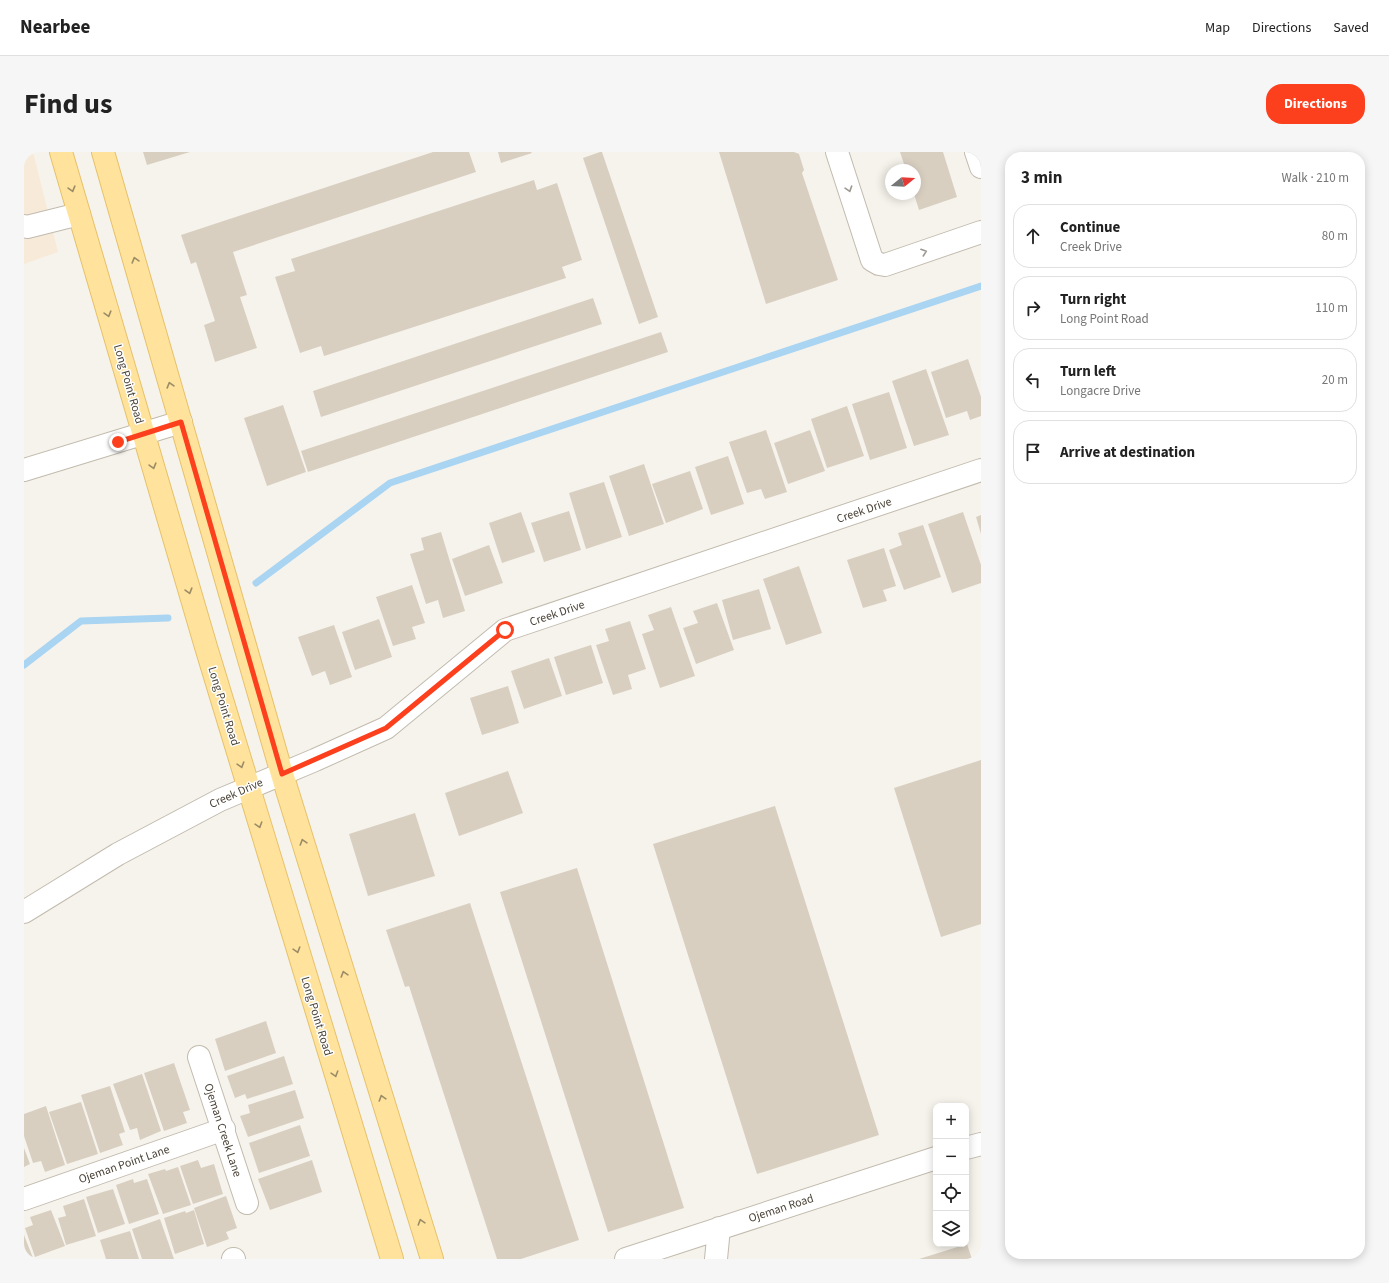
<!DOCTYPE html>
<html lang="en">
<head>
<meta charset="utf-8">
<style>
  :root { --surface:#fff; --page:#f6f6f6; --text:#222; --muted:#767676; --line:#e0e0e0; --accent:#fc3f1d }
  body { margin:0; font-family:"Source Sans 3",sans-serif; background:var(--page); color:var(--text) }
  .controls { position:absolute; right:12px; bottom:12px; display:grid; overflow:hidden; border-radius:8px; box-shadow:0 2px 10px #0003 }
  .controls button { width:36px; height:36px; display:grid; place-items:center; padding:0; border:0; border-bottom:1px solid var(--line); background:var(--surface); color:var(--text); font:20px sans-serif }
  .compass { position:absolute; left:861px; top:12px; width:36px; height:36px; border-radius:50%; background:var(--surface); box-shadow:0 2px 10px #0003; rotate:72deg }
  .stop { position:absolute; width:12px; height:12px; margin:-9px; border:3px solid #fc3f1d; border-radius:50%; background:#fff }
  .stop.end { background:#fc3f1d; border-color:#fff; box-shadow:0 1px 4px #0008 }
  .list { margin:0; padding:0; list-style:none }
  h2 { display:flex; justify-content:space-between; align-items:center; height:52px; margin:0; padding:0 16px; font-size:17px }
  h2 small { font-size:13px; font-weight:400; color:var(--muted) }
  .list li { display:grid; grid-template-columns:26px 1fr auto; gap:12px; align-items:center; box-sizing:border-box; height:64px; margin:0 8px 8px; padding:0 8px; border:1px solid var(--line); border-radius:16px }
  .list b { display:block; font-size:15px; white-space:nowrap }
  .list p { margin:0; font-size:13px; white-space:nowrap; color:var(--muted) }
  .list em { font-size:13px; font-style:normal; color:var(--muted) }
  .icon { flex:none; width:22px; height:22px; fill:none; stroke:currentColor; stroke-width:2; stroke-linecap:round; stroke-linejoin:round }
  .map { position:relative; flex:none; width:957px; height:1107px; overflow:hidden; border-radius:16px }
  header { display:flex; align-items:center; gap:24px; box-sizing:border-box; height:56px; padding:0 20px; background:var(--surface); border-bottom:1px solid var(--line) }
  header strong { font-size:19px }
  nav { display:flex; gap:22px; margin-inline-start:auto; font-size:14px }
  .intro { display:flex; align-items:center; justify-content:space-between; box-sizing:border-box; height:96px; padding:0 24px }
  h1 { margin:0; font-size:28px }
  .button { padding:10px 18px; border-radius:16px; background:var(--accent); color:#fff; font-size:14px; font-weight:700 }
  main { display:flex; gap:24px; padding:0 24px }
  aside { flex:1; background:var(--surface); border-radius:16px; box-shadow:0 2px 10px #0003 }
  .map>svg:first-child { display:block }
</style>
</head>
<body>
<header>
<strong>Nearbee</strong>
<nav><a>Map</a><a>Directions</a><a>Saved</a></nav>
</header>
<div class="intro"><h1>Find us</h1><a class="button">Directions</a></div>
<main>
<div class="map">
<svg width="957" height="1107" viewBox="0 0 957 1107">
  <rect width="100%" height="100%" fill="#f6f3ec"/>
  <path fill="#f7ead8" d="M0 0H9L34 100 0 112Z"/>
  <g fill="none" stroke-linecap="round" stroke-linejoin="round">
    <path stroke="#a9d4f2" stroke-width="7" d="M232 431 366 331 957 134
      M0 513 57 469 144 466"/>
  </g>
  <path fill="#d8cfc1" d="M119 0H166L123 13Z
    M409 0H445L452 20 209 100 223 143 216 145 233 196 191 210 180 173 191 169 172 110 167 112 157 83Z
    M474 0H507L508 1 477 11Z
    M576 0H578L634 165 615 172 559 6Z
    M695 0H770L775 2 780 18 778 21 814 128 742 152Z
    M876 0H919L933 45 895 58 890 42 891 18H882Z
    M510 28 513 38 533 31 558 108 538 115 542 126 300 204 297 194 276 201 251 125 271 119 267 107Z
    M569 146 578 172 297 265 289 239Z
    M637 180 644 200 284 320 277 299Z
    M944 207 957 245V264L946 268 943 259 922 266 907 220Z
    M902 217 925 283 890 294 868 229Z
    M865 240 883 296 846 308 828 252Z
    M259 253 282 320 243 334 220 266Z
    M823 254 840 304 803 316 787 267Z
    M742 278 763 340 741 347 737 337 723 341 705 290Z
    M786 278 801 319 764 332 750 291Z
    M704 304 720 352 687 363 671 315Z
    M620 312 640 372 605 384 585 324Z
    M666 319 679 357 642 371 628 332Z
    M580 330 598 385 562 397 545 341Z
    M545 359 557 398 520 410 507 371Z
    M497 360 511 400 478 411 465 371Z
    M939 360 957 413V431L928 441 904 372Z
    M957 363V382L952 365Z
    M899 373 917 425 880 438 865 398 878 393 874 381Z
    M417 380 441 459 419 466 414 448 402 452 386 402 400 398 397 386Z
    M465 393 479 431 441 444 428 407Z
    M860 396 872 434 859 438 863 449 839 456 823 408Z
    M775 414 798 481 762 493 739 427Z
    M388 433 401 471 388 475 392 487 369 494 352 445Z
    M735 437 747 477 709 488 698 448Z
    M693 451 710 498 672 512 659 476 674 471 669 459Z
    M647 455 671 524 636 536 618 482 630 478 624 463Z
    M355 467 368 505 331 518 318 480Z
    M606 469 622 517 604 523 608 537 589 543 572 493 585 489 581 477Z
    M310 473 328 525 306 533 301 519 288 524 274 485Z
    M567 493 579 531 542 543 530 505Z
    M525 506 538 544 500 557 487 519Z
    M484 534 495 571 458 583 446 546Z
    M957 608V772L917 785 870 636Z
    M484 619 499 661 435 684 421 641Z
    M751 654 855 983 733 1022 629 692Z
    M391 661 411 724 344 744 325 682Z
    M553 716 660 1056 584 1080 476 740Z
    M446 751 555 1088 497 1107H473L385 834 381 835 362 778Z
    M242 869 252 901 201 919 191 887Z
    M260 904 269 932 223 947 221 942 211 946 203 924Z
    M150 911 166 958 159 960 163 971 140 979 120 921Z
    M118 922 137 979 116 988 113 976 106 978 89 932Z
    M86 934 101 980 95 982 99 993 76 1001 57 943Z
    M271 938 280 966 224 985 216 964 226 961 224 953Z
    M57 950 74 1002 43 1012 25 960Z
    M22 954 41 1013 21 1020 17 1009 9 1011 0 984V962Z
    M276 973 286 1004 235 1021 225 991Z
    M0 996 6 1012 0 1015Z
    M174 1008 177 1016 190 1012 199 1042 169 1052 156 1014Z
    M288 1008 298 1040 246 1058 234 1027Z
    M154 1015 167 1053 139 1062 124 1022 141 1017 142 1019Z
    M109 1027 110 1031 123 1027 135 1062 105 1072 92 1033Z
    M89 1037 101 1072 74 1081 62 1045Z
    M202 1044 213 1076 202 1080 205 1087 183 1095 170 1056Z
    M60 1047 72 1084 42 1093 34 1066 42 1064 39 1054Z
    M27 1058 41 1094 11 1105 1 1076 9 1073 6 1065Z
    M170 1058 180 1092 151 1102 140 1066 161 1059 162 1061Z
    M136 1067 150 1107H118L108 1077Z
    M106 1079 115 1107H82L76 1088Z
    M0 1083 9 1106 6 1107H0Z
    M943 1092 948 1107H895Z"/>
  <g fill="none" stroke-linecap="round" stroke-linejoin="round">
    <g stroke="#c2bbae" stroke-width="24">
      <path id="minor" d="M813 0 848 108 855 112 861 113 957 80
        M952 0 957 15
        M0 74 3 75 55 62
        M0 318 157 270
        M0 760 94 702 196 648 291 608 362 576 481 478 957 318
        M175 905 223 1051
        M942 996 957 992
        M0 1047 200 977
        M209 1107H210
        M602 1107 912 1006
        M692 1107 695 1076"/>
    </g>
    <g stroke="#e6c16a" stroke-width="24">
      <path id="major" d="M37 0 182 495 368 1107
        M79 0 258 622 408 1107"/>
    </g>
    <use href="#minor" stroke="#fff" stroke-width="22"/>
    <use href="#major" stroke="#ffe39c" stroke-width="22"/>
  </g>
  <defs><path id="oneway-chevron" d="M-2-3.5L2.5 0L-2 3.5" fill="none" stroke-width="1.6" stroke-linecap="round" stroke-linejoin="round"/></defs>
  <g stroke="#9c8c66">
    <use href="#oneway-chevron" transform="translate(48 37) rotate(74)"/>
    <use href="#oneway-chevron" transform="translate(111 108) rotate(-106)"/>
    <use href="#oneway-chevron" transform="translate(84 162) rotate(74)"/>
    <use href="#oneway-chevron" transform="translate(146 233) rotate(-106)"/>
    <use href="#oneway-chevron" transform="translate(129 314) rotate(74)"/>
    <use href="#oneway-chevron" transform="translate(165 439) rotate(74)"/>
    <use href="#oneway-chevron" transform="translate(217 613) rotate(73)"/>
    <use href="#oneway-chevron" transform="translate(235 673) rotate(73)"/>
    <use href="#oneway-chevron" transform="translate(279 690) rotate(-107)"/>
    <use href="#oneway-chevron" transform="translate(273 798) rotate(73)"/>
    <use href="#oneway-chevron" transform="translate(320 822) rotate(-107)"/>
    <use href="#oneway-chevron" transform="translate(311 922) rotate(73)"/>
    <use href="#oneway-chevron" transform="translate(358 946) rotate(-107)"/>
    <use href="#oneway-chevron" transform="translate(397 1070) rotate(-107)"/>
  </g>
  <g stroke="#9c9892">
    <use href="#oneway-chevron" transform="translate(825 37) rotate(72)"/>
    <use href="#oneway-chevron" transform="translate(900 100) rotate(-19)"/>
  </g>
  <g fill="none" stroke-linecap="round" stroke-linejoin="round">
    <path stroke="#fc3f1d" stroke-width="5" d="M94 290 157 270 258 622 362 576 481 478"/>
  </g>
  <g text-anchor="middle" stroke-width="3" stroke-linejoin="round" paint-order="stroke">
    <g font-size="12" fill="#4b4439" stroke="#fff">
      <text transform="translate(105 232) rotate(74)" y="4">Long Point Road</text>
      <text transform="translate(840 358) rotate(-19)" y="4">Creek Drive</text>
      <text transform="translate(533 461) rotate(-19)" y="4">Creek Drive</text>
      <text transform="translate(200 554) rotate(73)" y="4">Long Point Road</text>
      <text transform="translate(212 641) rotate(-24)" y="4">Creek Drive</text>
      <text transform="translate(293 864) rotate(73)" y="4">Long Point Road</text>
      <text transform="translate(199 978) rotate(72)" y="4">Ojeman Creek Lane</text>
      <text transform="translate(100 1012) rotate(-19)" y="4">Ojeman Point Lane</text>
      <text transform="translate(757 1056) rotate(-18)" y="4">Ojeman Road</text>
    </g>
  </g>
</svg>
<div class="controls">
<button>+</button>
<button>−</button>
<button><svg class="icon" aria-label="locate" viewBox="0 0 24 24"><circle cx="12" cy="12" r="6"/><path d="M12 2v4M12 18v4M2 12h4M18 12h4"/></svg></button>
<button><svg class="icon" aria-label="layers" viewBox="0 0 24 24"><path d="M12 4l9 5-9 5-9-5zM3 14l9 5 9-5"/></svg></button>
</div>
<svg class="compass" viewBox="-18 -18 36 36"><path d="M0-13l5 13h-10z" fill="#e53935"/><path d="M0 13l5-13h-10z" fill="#767676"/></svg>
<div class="stop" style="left:481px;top:478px"></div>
<div class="stop end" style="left:94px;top:290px"></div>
</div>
<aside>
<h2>3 min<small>Walk · 210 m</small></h2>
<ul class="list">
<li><svg class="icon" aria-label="ahead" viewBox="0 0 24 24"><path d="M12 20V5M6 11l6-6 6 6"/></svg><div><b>Continue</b><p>Creek Drive</p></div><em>80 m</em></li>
<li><svg class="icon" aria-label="right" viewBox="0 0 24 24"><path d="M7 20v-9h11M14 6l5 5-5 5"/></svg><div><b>Turn right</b><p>Long Point Road</p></div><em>110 m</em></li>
<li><svg class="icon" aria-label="left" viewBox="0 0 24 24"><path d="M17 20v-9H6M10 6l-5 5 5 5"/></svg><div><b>Turn left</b><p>Longacre Drive</p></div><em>20 m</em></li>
<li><svg class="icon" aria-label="arrive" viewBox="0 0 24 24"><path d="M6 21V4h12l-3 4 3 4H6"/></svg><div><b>Arrive at destination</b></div></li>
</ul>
</aside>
</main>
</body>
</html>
